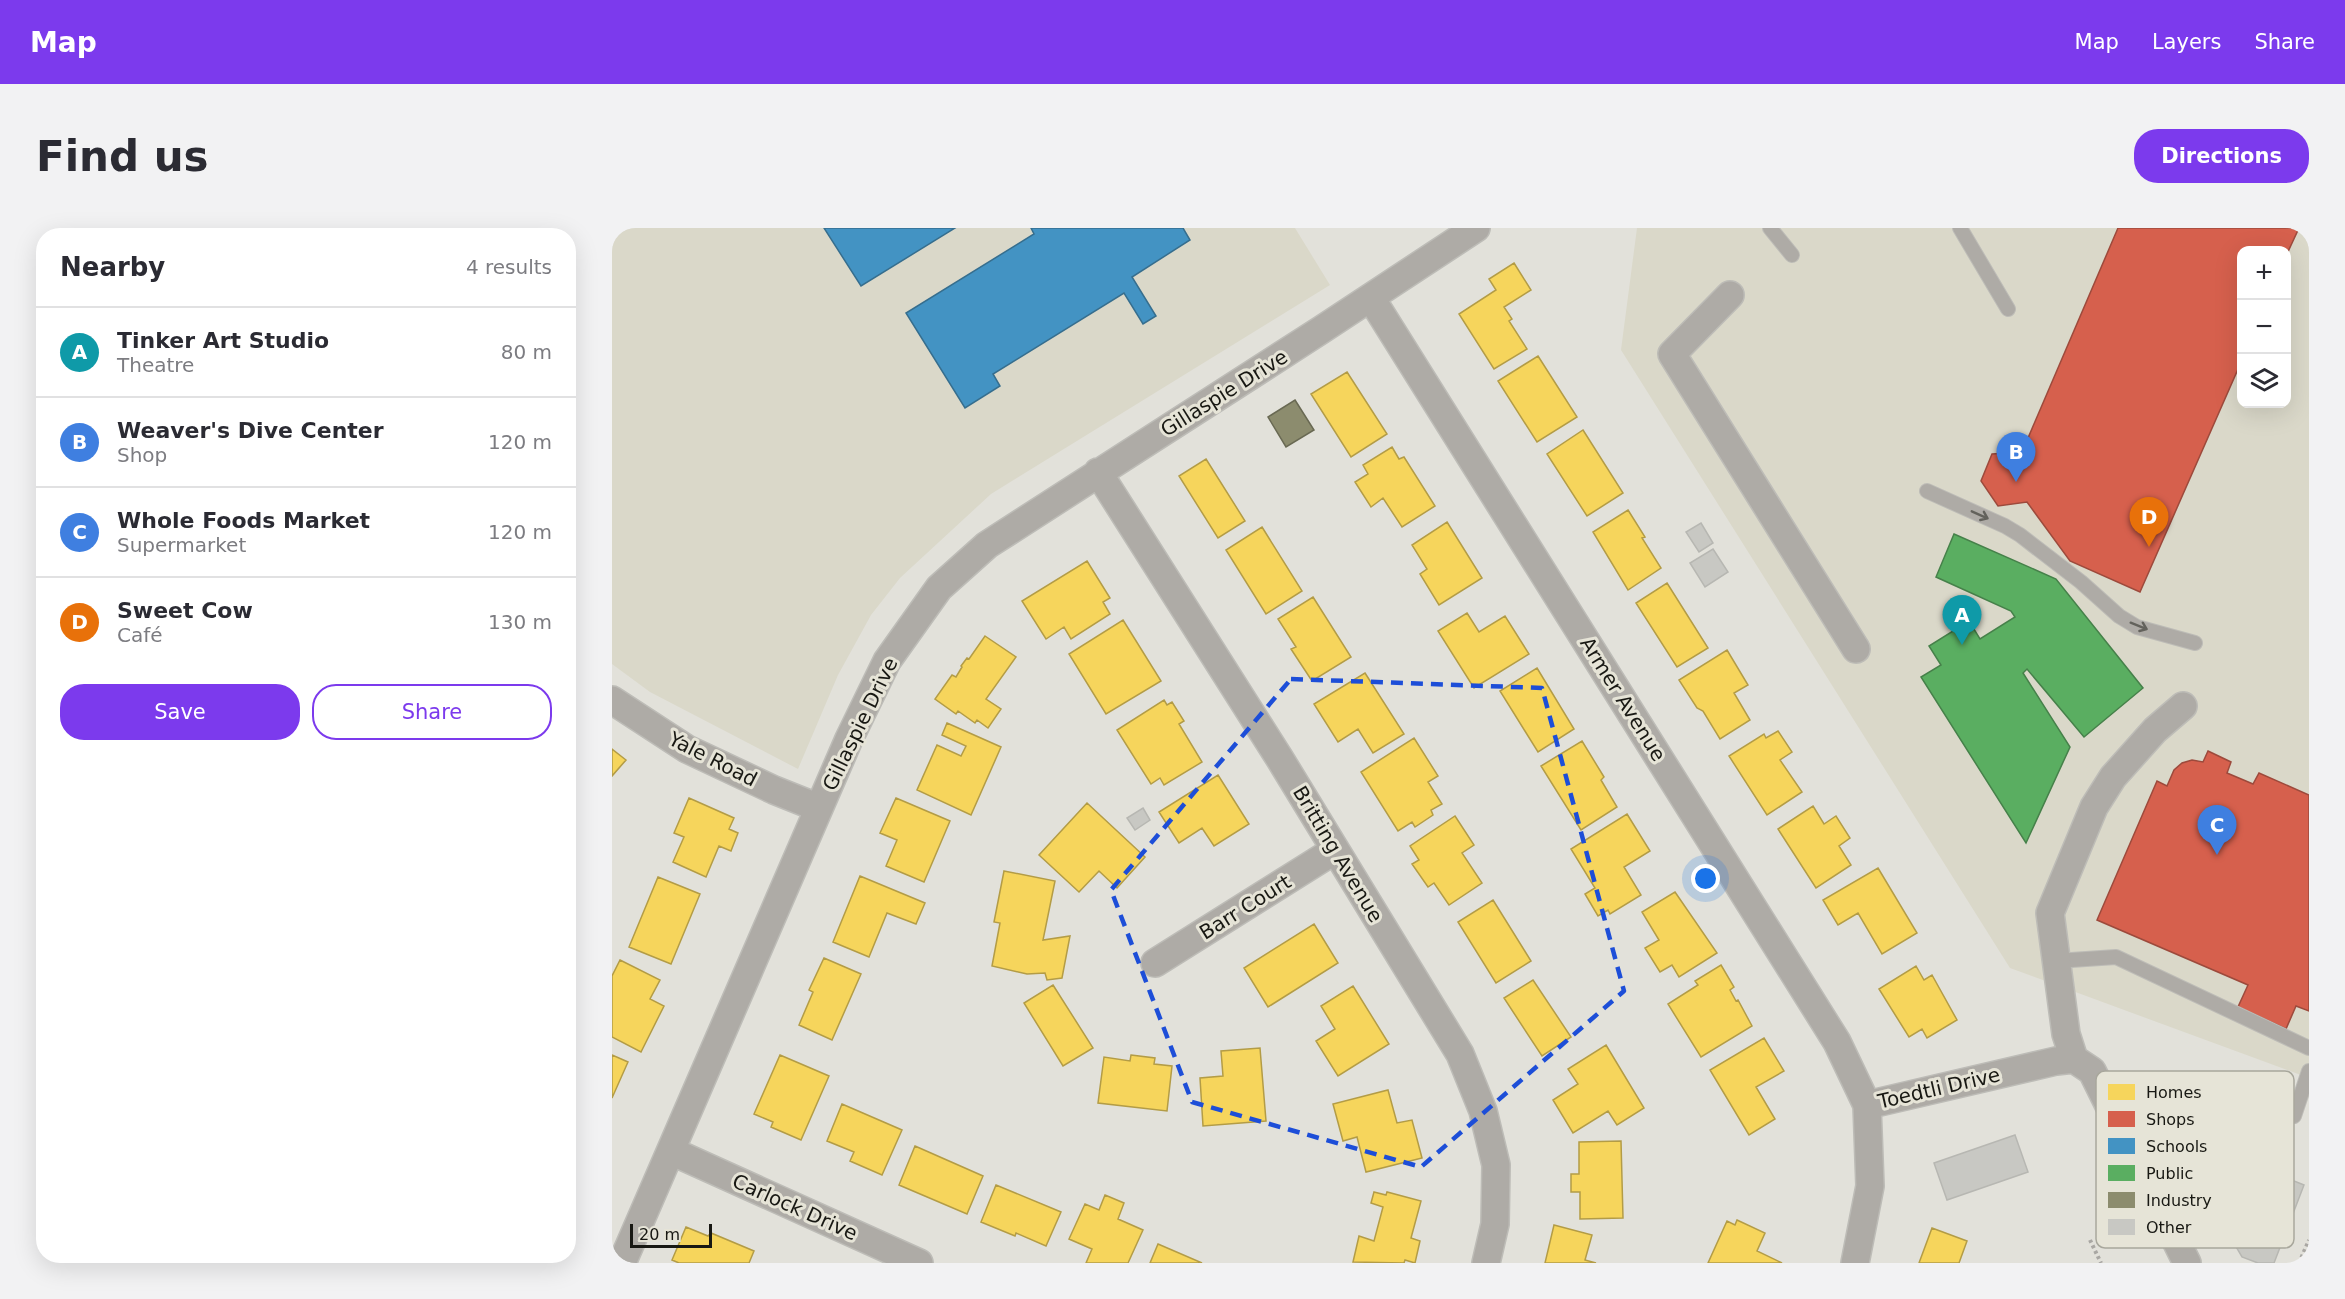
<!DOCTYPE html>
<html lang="en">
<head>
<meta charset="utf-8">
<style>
  :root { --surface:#fff; --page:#f2f2f3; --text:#2b2b33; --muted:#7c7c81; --line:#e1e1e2; --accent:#7c3aed }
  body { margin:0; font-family:"DejaVu Sans",sans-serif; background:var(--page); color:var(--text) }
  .controls { position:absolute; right:18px; top:18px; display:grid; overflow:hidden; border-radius:12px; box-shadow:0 6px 24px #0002 }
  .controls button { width:54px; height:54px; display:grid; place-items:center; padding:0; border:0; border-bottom:2px solid var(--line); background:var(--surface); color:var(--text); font:30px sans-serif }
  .scale { position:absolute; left:18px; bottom:15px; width:82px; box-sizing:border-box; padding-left:6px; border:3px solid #181813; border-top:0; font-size:16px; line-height:21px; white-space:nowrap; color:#181813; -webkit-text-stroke:4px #e6e4d7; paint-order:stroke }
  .you { position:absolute; left:1094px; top:651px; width:21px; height:21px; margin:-15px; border:4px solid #fff; border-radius:50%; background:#1a73e8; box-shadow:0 0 0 9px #1a73e833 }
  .badge { display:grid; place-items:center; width:39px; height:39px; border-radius:50%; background:var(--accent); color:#fff; font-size:20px; font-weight:700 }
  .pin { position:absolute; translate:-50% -50px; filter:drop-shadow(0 2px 3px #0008) }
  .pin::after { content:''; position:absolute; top:32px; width:21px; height:18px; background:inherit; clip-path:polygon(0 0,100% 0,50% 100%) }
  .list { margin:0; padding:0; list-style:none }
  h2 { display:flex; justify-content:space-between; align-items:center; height:78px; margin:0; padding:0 24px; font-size:26px }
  h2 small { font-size:20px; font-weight:400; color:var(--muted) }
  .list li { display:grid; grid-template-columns:39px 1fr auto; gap:18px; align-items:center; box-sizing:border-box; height:90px; padding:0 24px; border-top:2px solid var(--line) }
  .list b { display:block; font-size:22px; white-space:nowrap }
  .list p { margin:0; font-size:20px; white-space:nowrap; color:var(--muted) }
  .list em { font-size:20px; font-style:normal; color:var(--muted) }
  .actions { display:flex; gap:12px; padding:18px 24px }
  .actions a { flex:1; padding:14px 0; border:2px solid var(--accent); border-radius:24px; text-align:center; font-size:21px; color:var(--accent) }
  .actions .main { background:var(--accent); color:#fff }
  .icon { flex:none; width:33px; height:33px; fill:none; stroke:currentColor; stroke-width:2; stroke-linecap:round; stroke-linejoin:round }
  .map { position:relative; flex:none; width:1697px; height:1035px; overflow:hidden; border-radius:24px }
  header { display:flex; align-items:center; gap:36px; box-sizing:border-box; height:84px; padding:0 30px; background:var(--accent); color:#fff }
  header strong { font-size:28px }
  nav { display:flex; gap:33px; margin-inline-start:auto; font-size:21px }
  .intro { display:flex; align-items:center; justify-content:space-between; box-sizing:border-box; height:144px; padding:0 36px }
  h1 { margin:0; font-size:42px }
  .button { padding:15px 27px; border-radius:24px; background:var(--accent); color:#fff; font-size:21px; font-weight:700 }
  main { display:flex; gap:36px; padding:0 36px }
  aside { flex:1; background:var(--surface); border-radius:24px; box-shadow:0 6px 24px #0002 }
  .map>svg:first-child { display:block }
</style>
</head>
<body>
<header>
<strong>Map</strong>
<nav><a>Map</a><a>Layers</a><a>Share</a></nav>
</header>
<div class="intro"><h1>Find us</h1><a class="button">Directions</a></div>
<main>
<aside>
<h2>Nearby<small>4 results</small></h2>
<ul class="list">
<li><span class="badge" style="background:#0f9aa8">A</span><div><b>Tinker Art Studio</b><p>Theatre</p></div><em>80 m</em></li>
<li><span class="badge" style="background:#3f7fe0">B</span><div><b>Weaver's Dive Center</b><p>Shop</p></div><em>120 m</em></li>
<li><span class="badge" style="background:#3f7fe0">C</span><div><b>Whole Foods Market</b><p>Supermarket</p></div><em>120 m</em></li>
<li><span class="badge" style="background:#e8710a">D</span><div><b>Sweet Cow</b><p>Café</p></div><em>130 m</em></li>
</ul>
<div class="actions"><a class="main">Save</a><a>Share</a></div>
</aside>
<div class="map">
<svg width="1697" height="1035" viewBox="0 0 1697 1035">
  <rect width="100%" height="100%" fill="#e2e1da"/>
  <path fill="#dad8c9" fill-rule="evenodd" d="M0 0H683L718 57 379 266 288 350 259 387 226 447 186 541 38 464 0 436Z
    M1025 0H1697V850L1398 740 1009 122ZM1630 22H1674V176H1630Z"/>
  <path fill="#f6d55c" stroke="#b39c46" stroke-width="1.5" d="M902 35 919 62 892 79 900 91 897 93 915 121 882 141 847 86 884 62 877 51Z
    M926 128 965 189 925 214 886 153Z
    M735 144 775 206 739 229 699 166Z
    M971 202 1011 265 975 288 935 226Z
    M780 219 787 231 792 229 823 278 790 299 771 270 759 279 743 254 756 246 751 237Z
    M594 231 633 293 606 310 567 248Z
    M1016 282 1033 309 1030 310 1049 340 1016 362 981 304Z
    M835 294 870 350 827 377 808 346 815 341 800 317Z
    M650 299 690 363 654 386 614 322Z
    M475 333 498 370 491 374 498 386 459 411 452 399 434 411 410 373Z
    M1055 355 1096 420 1065 439 1024 375Z
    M701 369 739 429 700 453 679 421 684 419 666 391Z
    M855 385 867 404 893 388 917 426 862 460 826 403Z
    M511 392 549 453 494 486 457 426Z
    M373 408 404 429 374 471 389 481 376 500 365 492 363 495 346 483 344 486 323 471 340 447 344 449 350 439 349 438 355 430 357 431Z
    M1115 422 1136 457 1122 465 1138 492 1108 511 1091 483 1085 480 1067 452Z
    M925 440 962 501 926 524 888 463Z
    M753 445 792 506 761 525 746 501 726 514 702 476Z
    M552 472 555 477 560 474 572 493 567 496 590 534 552 557 548 550 539 556 505 502Z
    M335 495 389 519 359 587 305 562 325 517 349 528 354 518 330 507Z
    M1166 503 1180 524 1168 532 1190 564 1155 587 1117 528 1152 506 1154 510Z
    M802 510 826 548 816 554 830 576 819 582 821 587 803 599 800 594 786 603 749 544Z
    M970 513 992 549 989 552 1005 579 969 602 929 538Z
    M0 521 14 532 0 548Z
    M606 547 637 596 602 618 590 600 567 615 547 584Z
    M77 570 122 590 117 601 126 605 119 623 107 618 94 649 61 634 72 609 62 605Z
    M284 570 338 593 312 654 274 638 285 612 268 605Z
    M475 575 533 629 505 660 487 643 467 664 427 627Z
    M1201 578 1212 596 1224 588 1238 610 1227 618 1239 637 1204 660 1166 601Z
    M1015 586 1038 623 1012 639 1029 667 998 686 996 682 986 688 973 666 983 660 959 621Z
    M843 588 862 617 850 625 870 655 837 677 822 655 816 659 800 636 807 632 798 618Z
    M1266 640 1305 705 1270 726 1246 685 1226 697 1211 672Z
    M392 643 443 653 431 712 458 708 450 750 435 752 433 745 415 746 380 738 388 695 382 694Z
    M248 648 313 675 304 696 275 685 257 729 221 714Z
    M46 649 88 666 59 736 17 719Z
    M1063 664 1105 725 1067 749 1060 737 1048 744 1033 720 1047 712 1030 684Z
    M881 672 919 733 884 755 846 694Z
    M702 696 726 735 656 779 632 740Z
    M212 730 249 746 220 812 187 797 201 764 197 762Z
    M8 732 48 752 38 771 52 778 29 824 0 809V748Z
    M1109 737 1122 759 1118 762 1124 773 1126 772 1140 798 1089 829 1056 776 1086 757 1083 753Z
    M1304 738 1312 752 1320 747 1345 792 1315 810 1310 801 1297 809 1267 761Z
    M921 752 959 809 930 828 892 770Z
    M441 757 481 820 451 838 412 775Z
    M741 758 777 816 726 848 704 813 723 801 709 778Z
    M1152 810 1172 843 1144 859 1163 891 1137 907 1098 842Z
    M994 817 1032 880 1005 897 996 883 961 905 941 872 966 856 956 841Z
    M648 820 654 893 591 898 588 850 611 848 609 823Z
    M0 827 16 834 0 870Z
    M168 827 217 848 189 912 159 899 161 894 142 886Z
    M519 827 543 830 542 836 560 838 555 883 486 875 492 829 518 833Z
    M776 862 785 895 800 892 810 930 754 944 745 909 731 913 721 876Z
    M230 876 290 902 270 947 238 933 242 924 215 913Z
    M1009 913 1011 990 968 991V964H959V946H967V914Z
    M303 918 371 948 355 986 287 957Z
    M384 957 449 984 434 1018 404 1005 403 1008 369 994Z
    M762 964 774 967 775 964 809 973 799 1010 808 1013 803 1035 793 1032 792 1035 741 1034 747 1008 762 1013 771 979 759 975Z
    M493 967 512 975 506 991 531 1002 516 1035H474L480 1021 457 1011 473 976 487 982Z
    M1125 992 1153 1005 1145 1023 1170 1035H1096L1115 993 1123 997Z
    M942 997 980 1007 973 1032 984 1035H933Z
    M74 999 96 1008 99 1005 142 1023 137 1035H67L60 1032Z
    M1320 1000 1355 1013 1347 1035H1307Z
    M546 1016 590 1035H538Z"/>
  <path fill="#d6604d" stroke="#9d4a3c" stroke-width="1.5" d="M1506 0H1687L1674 28V22H1630V132L1528 364 1458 333 1415 274 1386 278 1369 253 1380 226 1410 224Z
    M1596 523 1619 534 1615 545 1641 556 1647 545 1697 567V783L1684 778 1674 801 1626 779 1636 757 1485 692 1545 553 1555 558 1562 542 1570 535 1580 532 1591 534Z"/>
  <path fill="#4393c3" stroke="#366e8e" stroke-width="1.5" d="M212 0H343L249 58Z
    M419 0H571L578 12 520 49 544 88 531 96 512 65 381 146 388 158 353 180 294 85 422 6Z"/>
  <path fill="#5aae61" stroke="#46814a" stroke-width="1.5" d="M1342 306 1444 351 1531 460 1472 509 1415 441 1411 445 1458 519 1414 615 1309 449 1329 437 1317 418 1357 393 1368 411 1403 389 1399 383 1324 349Z"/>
  <path fill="#8c8c6e" stroke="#696953" stroke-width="1.5" d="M683 172 702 202 674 219 656 189Z"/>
  <path fill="#c8c8c3" stroke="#b7b7b2" stroke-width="1.5" d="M1089 295 1101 315 1087 324 1074 304Z
    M1101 321 1116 344 1093 359 1078 335Z
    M531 580 538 592 523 602 515 590Z
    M1403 907 1416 944 1335 972 1322 935Z
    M1596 918 1692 957 1662 1035H1646L1630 1029 1583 949Z"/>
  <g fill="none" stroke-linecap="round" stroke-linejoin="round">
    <g stroke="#bdbcb7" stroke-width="16">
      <path id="lane" d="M1158 0 1180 27
        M1348 0 1396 81
        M1315 263 1393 298 1408 307 1469 354 1507 388 1525 399 1583 415
        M1444 733 1504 729 1697 820
        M1682 888 1697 843"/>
    </g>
    <g stroke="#bdbcb7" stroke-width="30">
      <path id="street" d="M1118 67 1060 126 1244 421
        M759 70 1225 814 1255 877
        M486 244 668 531 848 826 871 883 884 937 883 996 874 1035
        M0 472 75 521 162 562 207 580
        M543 735 723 622
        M1462 831 1454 806 1438 685 1482 579 1501 549 1543 502 1571 478
        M59 923 307 1035
        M10 1035 237 511 275 433 327 360 375 317 709 102 864 0
        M1243 1035 1258 958 1255 877 1444 833 1462 831 1480 843 1575 1035"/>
    </g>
    <path stroke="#a9a7a3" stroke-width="4" stroke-dasharray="3 3" stroke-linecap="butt" d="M1478 1012 1489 1035
      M1687 1035 1697 1012"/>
    <use href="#lane" stroke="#aeaba6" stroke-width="14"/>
    <use href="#street" stroke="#aeaba6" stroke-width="27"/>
  </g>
  <defs><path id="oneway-shaft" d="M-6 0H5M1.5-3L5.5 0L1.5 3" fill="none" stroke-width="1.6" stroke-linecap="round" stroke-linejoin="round" transform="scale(1.5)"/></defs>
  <g stroke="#63625c">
    <use href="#oneway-shaft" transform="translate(1368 287) rotate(24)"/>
    <use href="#oneway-shaft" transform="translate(1527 398) rotate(22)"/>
  </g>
  <path fill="none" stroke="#1d4ed8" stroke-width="4.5" stroke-dasharray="12 8" stroke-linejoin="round" d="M679 451 930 460 1012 763 809 939 580 874 499 662Z"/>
  <g text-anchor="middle" stroke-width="6" stroke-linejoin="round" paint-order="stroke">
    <g font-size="20" fill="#181813" stroke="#e6e4d7">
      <text transform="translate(612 165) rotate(-32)" y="7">Gillaspie Drive</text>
      <text transform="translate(1011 471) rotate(58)" y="7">Armer Avenue</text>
      <text transform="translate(248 496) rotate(-64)" y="7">Gillaspie Drive</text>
      <text transform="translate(101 531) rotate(27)" y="7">Yale Road</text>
      <text transform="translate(726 626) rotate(59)" y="7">Britting Avenue</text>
      <text transform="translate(633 679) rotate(-32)" y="7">Barr Court</text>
      <text transform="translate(1327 860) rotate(-13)" y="7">Toedtli Drive</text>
      <text transform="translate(183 979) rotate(24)" y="7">Carlock Drive</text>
    </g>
  </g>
  <rect x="1484" y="843" width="198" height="177" rx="9" fill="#e6e4d7" stroke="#a8a79c" stroke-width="1.5"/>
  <rect x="1496" y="856" width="27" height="16" fill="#f6d55c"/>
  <rect x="1496" y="883" width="27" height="16" fill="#d6604d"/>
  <rect x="1496" y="910" width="27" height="16" fill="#4393c3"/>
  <rect x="1496" y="937" width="27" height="16" fill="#5aae61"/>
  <rect x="1496" y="964" width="27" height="16" fill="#8c8c6e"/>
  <rect x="1496" y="991" width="27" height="16" fill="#c8c8c3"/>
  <g font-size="16" fill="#181813">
    <text x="1534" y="870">Homes</text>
    <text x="1534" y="897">Shops</text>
    <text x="1534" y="924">Schools</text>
    <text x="1534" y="951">Public</text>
    <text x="1534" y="978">Industry</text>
    <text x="1534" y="1005">Other</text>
  </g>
</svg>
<div class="controls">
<button>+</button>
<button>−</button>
<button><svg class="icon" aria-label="layers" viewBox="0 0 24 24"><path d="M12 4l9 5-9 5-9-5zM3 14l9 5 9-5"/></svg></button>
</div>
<div class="scale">20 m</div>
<div class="you"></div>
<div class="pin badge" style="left:1350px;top:417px;background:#0f9aa8">A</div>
<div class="pin badge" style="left:1404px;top:254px;background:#3f7fe0">B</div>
<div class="pin badge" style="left:1605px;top:627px;background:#3f7fe0">C</div>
<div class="pin badge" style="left:1537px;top:319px;background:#e8710a">D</div>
</div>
</main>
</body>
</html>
